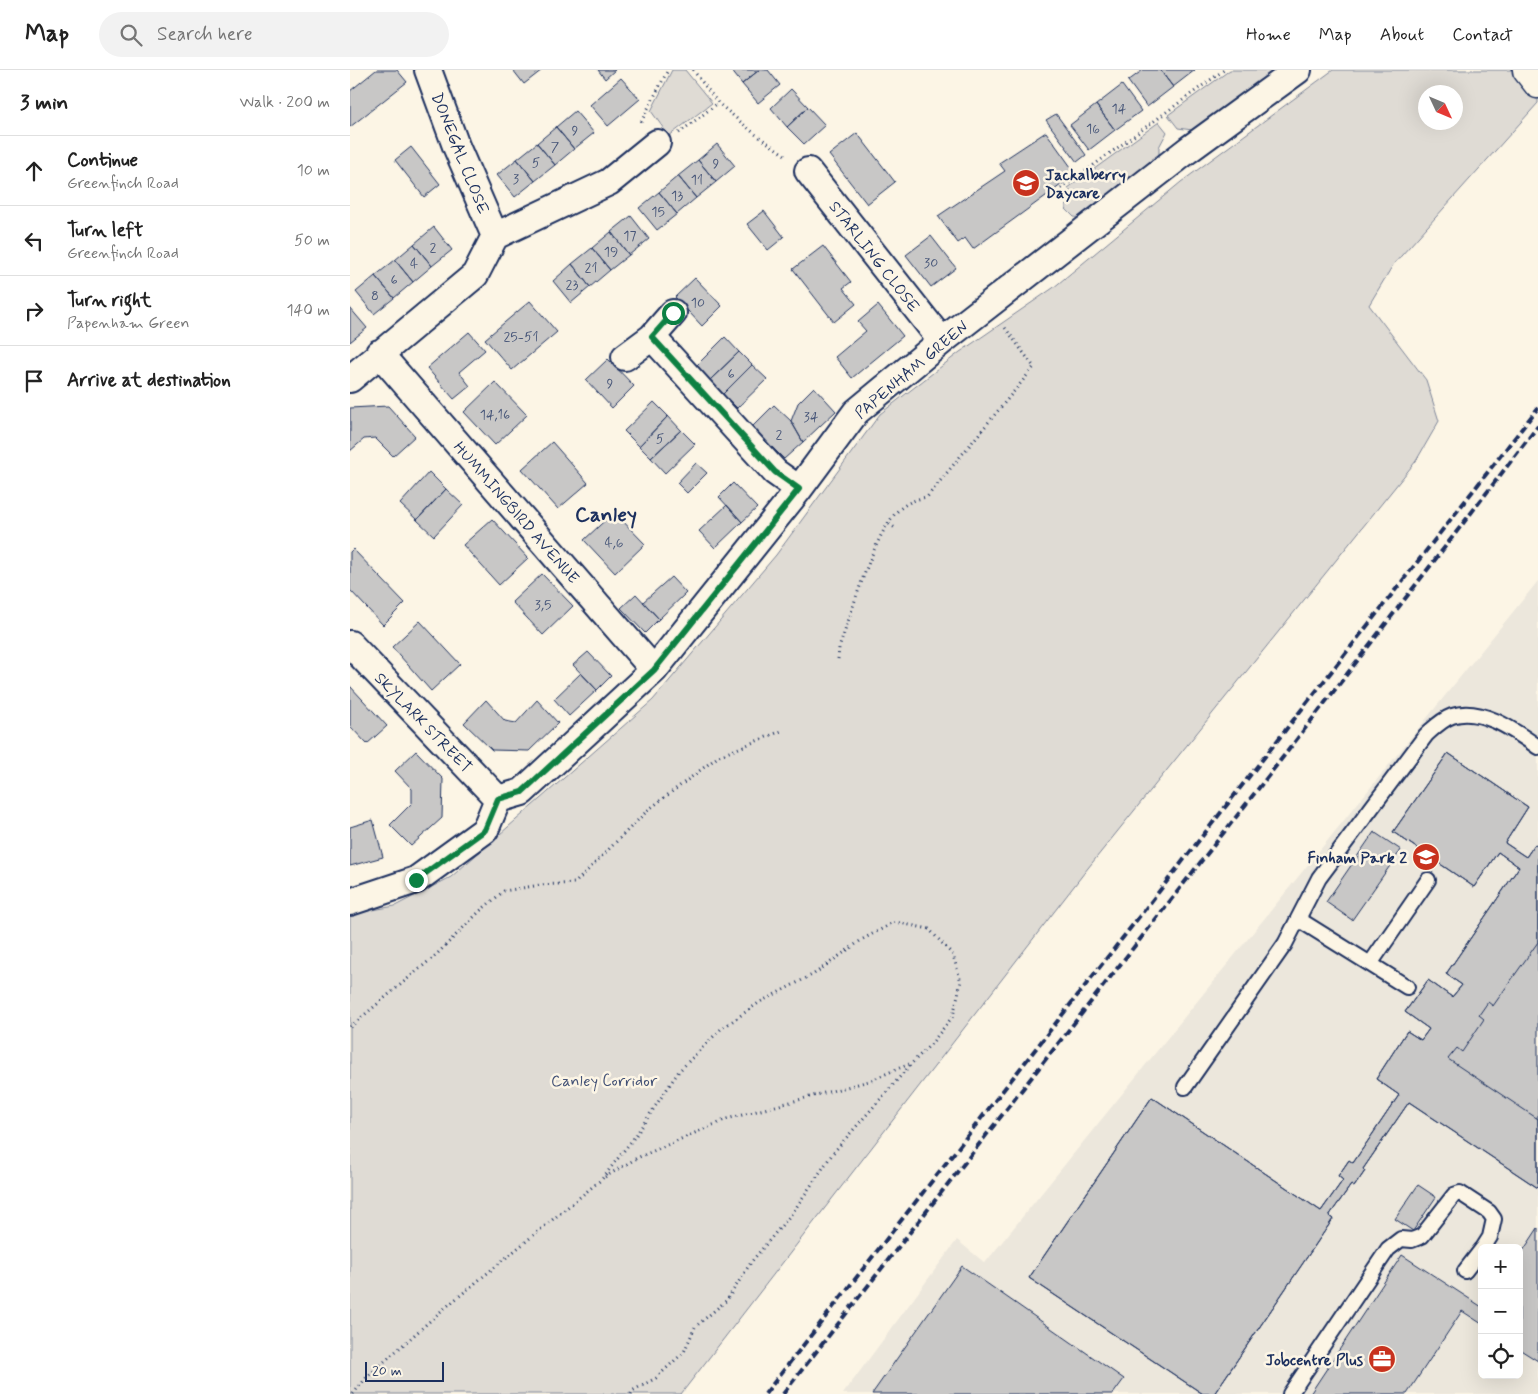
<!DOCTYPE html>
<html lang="en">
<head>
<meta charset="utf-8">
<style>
  :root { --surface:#fff; --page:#f2f2f2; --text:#222; --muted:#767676; --line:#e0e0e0 }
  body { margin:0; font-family:Mynerve,sans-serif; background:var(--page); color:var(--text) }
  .controls { position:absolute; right:15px; bottom:15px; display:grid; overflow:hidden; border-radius:8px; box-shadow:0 5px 20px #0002 }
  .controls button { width:45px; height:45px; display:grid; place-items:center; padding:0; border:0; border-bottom:1px solid var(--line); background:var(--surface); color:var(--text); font:25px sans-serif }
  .compass { position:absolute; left:1068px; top:15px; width:45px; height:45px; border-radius:50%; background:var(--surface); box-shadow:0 5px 20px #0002; rotate:134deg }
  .scale { position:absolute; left:15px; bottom:12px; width:79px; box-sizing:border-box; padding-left:5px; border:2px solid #1b2f5e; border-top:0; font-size:14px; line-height:18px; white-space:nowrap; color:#1b2f5e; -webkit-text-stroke:4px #fcf5e5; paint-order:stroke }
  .stop { position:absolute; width:15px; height:15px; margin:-11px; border:4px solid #0b8043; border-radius:50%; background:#fff }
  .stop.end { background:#0b8043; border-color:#fff; box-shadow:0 1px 5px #0008 }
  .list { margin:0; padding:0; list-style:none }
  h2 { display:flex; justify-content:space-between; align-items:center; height:65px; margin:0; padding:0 20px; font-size:21px }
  h2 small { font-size:16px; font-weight:400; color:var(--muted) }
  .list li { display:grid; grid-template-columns:32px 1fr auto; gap:15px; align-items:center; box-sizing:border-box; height:70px; padding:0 20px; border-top:1px solid var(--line) }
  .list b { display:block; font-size:19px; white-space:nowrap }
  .list p { margin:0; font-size:16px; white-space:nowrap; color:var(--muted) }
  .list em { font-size:16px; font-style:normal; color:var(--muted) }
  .icon { flex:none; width:28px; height:28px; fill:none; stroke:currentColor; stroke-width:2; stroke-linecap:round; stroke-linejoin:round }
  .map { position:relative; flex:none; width:1188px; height:1324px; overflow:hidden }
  header { display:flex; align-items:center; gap:30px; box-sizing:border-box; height:70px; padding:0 25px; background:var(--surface); border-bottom:1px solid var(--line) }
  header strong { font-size:24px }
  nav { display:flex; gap:28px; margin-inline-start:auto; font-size:18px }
  .search { width:350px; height:45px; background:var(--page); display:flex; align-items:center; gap:12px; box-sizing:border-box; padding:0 18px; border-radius:28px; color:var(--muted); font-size:19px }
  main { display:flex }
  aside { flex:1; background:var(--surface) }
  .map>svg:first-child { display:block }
</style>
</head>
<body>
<header>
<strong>Map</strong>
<div class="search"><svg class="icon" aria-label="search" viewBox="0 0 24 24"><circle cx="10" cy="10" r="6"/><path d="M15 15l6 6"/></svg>Search here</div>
<nav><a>Home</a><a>Map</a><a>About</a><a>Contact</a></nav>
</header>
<main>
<aside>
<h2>3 min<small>Walk · 200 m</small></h2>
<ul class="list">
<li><svg class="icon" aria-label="ahead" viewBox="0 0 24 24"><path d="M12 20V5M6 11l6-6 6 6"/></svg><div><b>Continue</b><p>Greenfinch Road</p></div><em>10 m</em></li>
<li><svg class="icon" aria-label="left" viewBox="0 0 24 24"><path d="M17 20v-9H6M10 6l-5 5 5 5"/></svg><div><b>Turn left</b><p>Greenfinch Road</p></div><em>50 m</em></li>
<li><svg class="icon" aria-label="right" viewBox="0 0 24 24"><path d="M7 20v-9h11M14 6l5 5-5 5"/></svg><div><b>Turn right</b><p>Papenham Green</p></div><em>140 m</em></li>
<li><svg class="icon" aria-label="arrive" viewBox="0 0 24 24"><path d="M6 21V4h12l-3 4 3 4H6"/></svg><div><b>Arrive at destination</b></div></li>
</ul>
</aside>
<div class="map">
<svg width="1188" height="1324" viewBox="0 0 1188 1324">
  <rect width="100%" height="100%" fill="#fcf5e5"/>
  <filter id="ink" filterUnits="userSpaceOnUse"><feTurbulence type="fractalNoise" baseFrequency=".02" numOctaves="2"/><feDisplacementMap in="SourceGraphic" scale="10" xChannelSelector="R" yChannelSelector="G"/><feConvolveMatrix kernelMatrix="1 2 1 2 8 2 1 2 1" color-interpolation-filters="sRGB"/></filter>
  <g filter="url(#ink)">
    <path fill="#ece7dc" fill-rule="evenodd" d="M1188 511V1324H493L607 1170 635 1193ZM1132 1178H1169V1305H1132Z"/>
    <path fill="#dfdbd4" stroke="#7d8599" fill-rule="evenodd" d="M322 0H335L362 33 319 66 301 41Z
      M880 0H934L849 61 828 58 818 45Z
      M983 0H1188V33L1043 195 1019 235 1076 310 1089 351 1066 391 738 798 331 1324H0V844L45 836 101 807 303 630 426 485 530 344 610 282 703 218 831 112ZM1076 22H1106V52H1076Z
      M809 52 817 62 809 77V93L731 148 724 147 716 139V135L725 127 718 118Z"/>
    <path fill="#c8c7c6" stroke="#1b2f5e" d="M26 0H47L57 12 0 57V21Z
      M163 0H192L174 14Z
      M248 0H265L255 9Z
      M381 0H409L392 14Z
      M409 0H418L430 15 408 33 392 14Z
      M793 0H810L823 17 797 37 778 11Z
      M810 0H845L823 17Z
      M271 8 290 29 258 56 240 35Z
      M772 15 791 41 765 60 746 35Z
      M441 19 458 37 437 57 421 38Z
      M746 35 765 60 739 80 720 55Z
      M458 37 475 55 454 74 437 57Z
      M225 41 244 63 224 79 206 57Z
      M706 44 736 85 727 92 696 50Z
      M206 57 224 79 205 95 187 73Z
      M696 62 726 104 623 179 615 168 608 173 588 146 655 101 649 93Z
      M507 63 545 112 517 134 479 85Z
      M187 73 205 95 185 111 167 89Z
      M367 74 385 96 366 112 348 90Z
      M61 77 90 114 74 127 45 90Z
      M167 89 185 111 165 127 147 105Z
      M348 90 366 112 346 128 328 106Z
      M328 106 346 128 327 144 309 122Z
      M309 122 327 144 307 160 289 138Z
      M414 141 434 167 418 180 397 154Z
      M281 146 299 169 279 185 261 162Z
      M84 157 102 180 82 196 64 174Z
      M261 162 279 185 260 200 242 178Z
      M581 166 606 198 581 217 556 185Z
      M64 174 82 196 63 212 45 190Z
      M473 176 501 212 493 218 506 234 484 252 443 199Z
      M242 178 260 200 240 217 222 194Z
      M45 190 63 212 44 228 25 206Z
      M222 194 240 217 221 233 203 211Z
      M25 206 44 228 24 244 6 222Z
      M345 208 372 236 352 256 325 227Z
      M180 231 207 262 162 300 135 269Z
      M528 235 553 266 502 308 485 287 516 261 508 252Z
      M0 238 17 258 0 272Z
      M119 262 135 280 109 302 120 316 104 329 77 298Z
      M375 267 389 282 360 310 346 296Z
      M389 282 402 295 373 324 360 310Z
      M258 289 284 316 262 338 236 310Z
      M402 295 417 309 387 338 373 324Z
      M145 312 177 345 145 375 114 342Z
      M464 317 486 341 453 372 441 351 448 333Z
      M304 332 318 346 289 376 274 361Z
      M424 335 441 351 453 372 434 389 402 357Z
      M38 336 65 366 43 386 25 368 14 369 0 381V338Z
      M318 346 331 360 301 388 289 376Z
      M331 360 345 374 315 403 301 388Z
      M202 372 238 413 208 439 172 399Z
      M346 393 357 403 337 423 327 413Z
      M79 402 96 419 67 450 50 434Z
      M383 413 407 438 392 452 369 427Z
      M96 419 113 435 84 466 67 450Z
      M377 435 392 452 365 478 349 461Z
      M264 442 295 474 265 503 234 470Z
      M142 449 178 488 149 515 113 475Z
      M3 479 55 533 33 555 0 520V482Z
      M192 504 223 536 193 565 162 532Z
      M321 507 336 523 309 549 293 532Z
      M286 524 309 549 295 563 271 538Z
      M70 551 110 594 81 621 42 577Z
      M238 582 261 606 247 620 223 595Z
      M231 603 247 620 219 646 204 629Z
      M0 616 37 656 17 674 0 656Z
      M136 630 155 651 166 653 187 630 208 653 179 681 142 680 114 653Z
      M66 681 93 709 92 748 61 776 40 755 62 733V719L45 701Z
      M1098 683 1178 737 1155 773 1176 787 1185 774 1188 776V872L1143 936 1138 932 1129 945 1134 949 1112 982 1107 978 1098 989 1188 1049V1118L1059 1032 1013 1099 1015 1101 1004 1117 1001 1115 979 1146 983 1149 864 1324H853L679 1208 802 1027 971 1141 993 1110 988 1106 999 1090 1003 1093 1049 1025 1026 1009 1057 961 1071 970 1079 959 1055 942 1078 910 1102 927 1112 915 1096 904 1169 797 1148 782 1124 817 1043 762Z
      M1098 683 1178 737 1155 773 1176 787 1185 774 1188 776V1118L1059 1032 1013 1099 1015 1101 1004 1117 1001 1115 979 1146 983 1149 864 1324H853L679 1208 802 1027 971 1141 993 1110 988 1106 999 1090 1003 1093 1049 1025 1026 1009 1057 961 1071 970 1079 959 1055 942 1078 910 1102 927 1112 915 1096 904 1169 797 1148 782 1124 817 1043 762Z
      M23 750 33 787 0 796V757Z
      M1024 762 1051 780 1002 850 976 832Z
      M1068 1115 1086 1127 1063 1161 1045 1149Z
      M1188 1158V1291L1169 1279V1187Z
      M1052 1185 1132 1237V1254L1112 1241 1057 1324H960Z
      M612 1196 774 1309 763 1324H522Z"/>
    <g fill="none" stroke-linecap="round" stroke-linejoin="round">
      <g stroke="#1b2f5e" stroke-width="18">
        <path id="lane" d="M948 849 1057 917
          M1020 894 1078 810
          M835 1017 935 874 969 808 1076 665C1084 658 1091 650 1102 646 1131 636 1165 661 1188 677
          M1115 1201 1132 1179
          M940 1324 1038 1179 1051 1169 1062 1170 1072 1166 1104 1125 1110 1123 1139 1142 1144 1149 1140 1167 1133 1178"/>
      </g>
      <g stroke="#1b2f5e" stroke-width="30">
        <path id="street" d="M458 101 592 271
          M145 166 259 112 307 73
          M302 267 425 402 449 419
          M29 283 304 600
          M275 287 302 267 323 243
          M0 309 125 205 145 166 106 76 78 0
          M0 574 148 729
          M0 832 66 810 135 760 148 729 172 722 304 600 449 419 506 342 592 271 838 80 948 0"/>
      </g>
      <g stroke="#1b2f5e" stroke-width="31">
        <path id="secondary" d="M1177 0 1188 14"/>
      </g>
      <path stroke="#1b2f5e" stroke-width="3" stroke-dasharray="1 4" stroke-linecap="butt" d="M343 0 368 33 405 64 438 87
        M291 52 318 0
        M329 63 368 33
        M711 119 874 0
        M539 454 545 458
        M488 589 489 578C502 542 521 473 544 445 552 435 564 429 577 427L684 297 653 255
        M0 957 86 885 130 841 154 821 190 815 225 813 298 740 369 686 434 660
        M255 1107 287 1088 377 1049 519 1011 559 994
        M3 1324 17 1307 90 1242 252 1109 286 1065 329 1001 371 959 410 932 464 904 513 869 545 852 579 859 603 885 611 912 603 946 581 974 562 993 483 1083 443 1142 402 1191 377 1230 345 1257 334 1282 306 1308 282 1321 281 1324"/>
      <use href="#lane" stroke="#fcf5e5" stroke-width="14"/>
      <use href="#street" stroke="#fcf5e5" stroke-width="26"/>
      <use href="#secondary" stroke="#fcf5e5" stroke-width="28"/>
      <path stroke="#1b2f5e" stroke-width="4" stroke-dasharray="8 4" stroke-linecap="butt" d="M415 1324 1188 338
        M433 1324 937 682 1188 356"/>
    </g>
  </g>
  <g fill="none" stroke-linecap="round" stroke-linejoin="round" filter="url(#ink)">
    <path stroke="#0b8043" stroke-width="6" d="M66 810 135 760 148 729 172 722 304 600 449 419 425 402 302 267 323 243"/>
  </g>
  <defs>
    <g id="school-disc" transform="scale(1.4375)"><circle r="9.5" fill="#c8321e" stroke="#fcf5e5"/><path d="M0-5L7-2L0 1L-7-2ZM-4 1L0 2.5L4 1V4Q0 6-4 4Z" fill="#fff"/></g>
    <g id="office-disc" transform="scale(1.4375)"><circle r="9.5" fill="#c8321e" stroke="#fcf5e5"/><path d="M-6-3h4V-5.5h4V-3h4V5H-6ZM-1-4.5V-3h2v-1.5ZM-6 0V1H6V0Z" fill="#fff"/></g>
  </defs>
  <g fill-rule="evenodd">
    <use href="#school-disc" x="676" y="113"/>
    <use href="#school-disc" x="1076" y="787"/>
    <use href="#office-disc" x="1032" y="1289"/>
  </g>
  <g text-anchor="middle" stroke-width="5" stroke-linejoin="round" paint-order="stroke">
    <g font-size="14" fill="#465578">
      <text x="769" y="43">14</text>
      <text x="743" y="63">16</text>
      <text x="225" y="65">9</text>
      <text x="205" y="81">7</text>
      <text x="186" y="97">5</text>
      <text x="366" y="98">9</text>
      <text x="166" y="113">3</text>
      <text x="347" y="114">11</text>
      <text x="327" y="130">13</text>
      <text x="308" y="146">15</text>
      <text x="280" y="170">17</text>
      <text x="83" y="182">2</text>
      <text x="261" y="186">19</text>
      <text x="581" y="197">30</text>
      <text x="64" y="198">4</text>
      <text x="241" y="202">21</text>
      <text x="44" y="214">6</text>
      <text x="222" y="219">23</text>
      <text x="25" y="230">8</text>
      <text x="348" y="237">10</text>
      <text x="171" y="271">25-51</text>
      <text x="381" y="308">6</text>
      <text x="260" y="318">9</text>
      <text x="145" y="349">14,16</text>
      <text x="461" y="351">34</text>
      <text x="429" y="369">2</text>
      <text x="310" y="373">5</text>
      <text x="264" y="477">4,6</text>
      <text x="193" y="539">3,5</text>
    </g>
    <g font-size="16" fill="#1b2f5e" stroke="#fcf5e5">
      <text transform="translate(111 83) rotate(68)" y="6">DONEGAL CLOSE</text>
      <text transform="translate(525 186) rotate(52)" y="6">STARLING CLOSE</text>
      <text transform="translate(561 299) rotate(-40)" y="6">PAPENHAM GREEN</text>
      <text transform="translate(167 442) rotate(49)" y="6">HUMMINGBIRD AVENUE</text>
      <text transform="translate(74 652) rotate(46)" y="6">SKYLARK STREET</text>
    </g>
    <g font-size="16" font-weight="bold" fill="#1b2f5e" stroke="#fcf5e5" text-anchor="end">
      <text x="695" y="110" text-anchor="start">Jackalberry<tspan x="695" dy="18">Daycare</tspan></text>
      <text x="1057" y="793">Finham Park 2</text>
      <text x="1013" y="1295">Jobcentre Plus</text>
    </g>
    <g font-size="16" fill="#425176" stroke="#fcf5e5">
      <text x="254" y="1016">Canley Corridor</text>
    </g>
    <g font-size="21" font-weight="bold" fill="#1b2f5e" stroke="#fcf5e5">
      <text x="256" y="451">Canley</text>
    </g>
  </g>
</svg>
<div class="controls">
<button>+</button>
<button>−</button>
<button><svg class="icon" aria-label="locate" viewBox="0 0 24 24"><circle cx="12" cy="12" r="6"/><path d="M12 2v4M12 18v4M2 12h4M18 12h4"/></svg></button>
</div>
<svg class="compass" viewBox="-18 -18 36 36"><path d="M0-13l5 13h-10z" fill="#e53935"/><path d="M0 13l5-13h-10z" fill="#767676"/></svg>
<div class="scale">20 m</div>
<div class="stop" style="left:323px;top:243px"></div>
<div class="stop end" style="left:66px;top:810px"></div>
</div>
</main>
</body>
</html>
